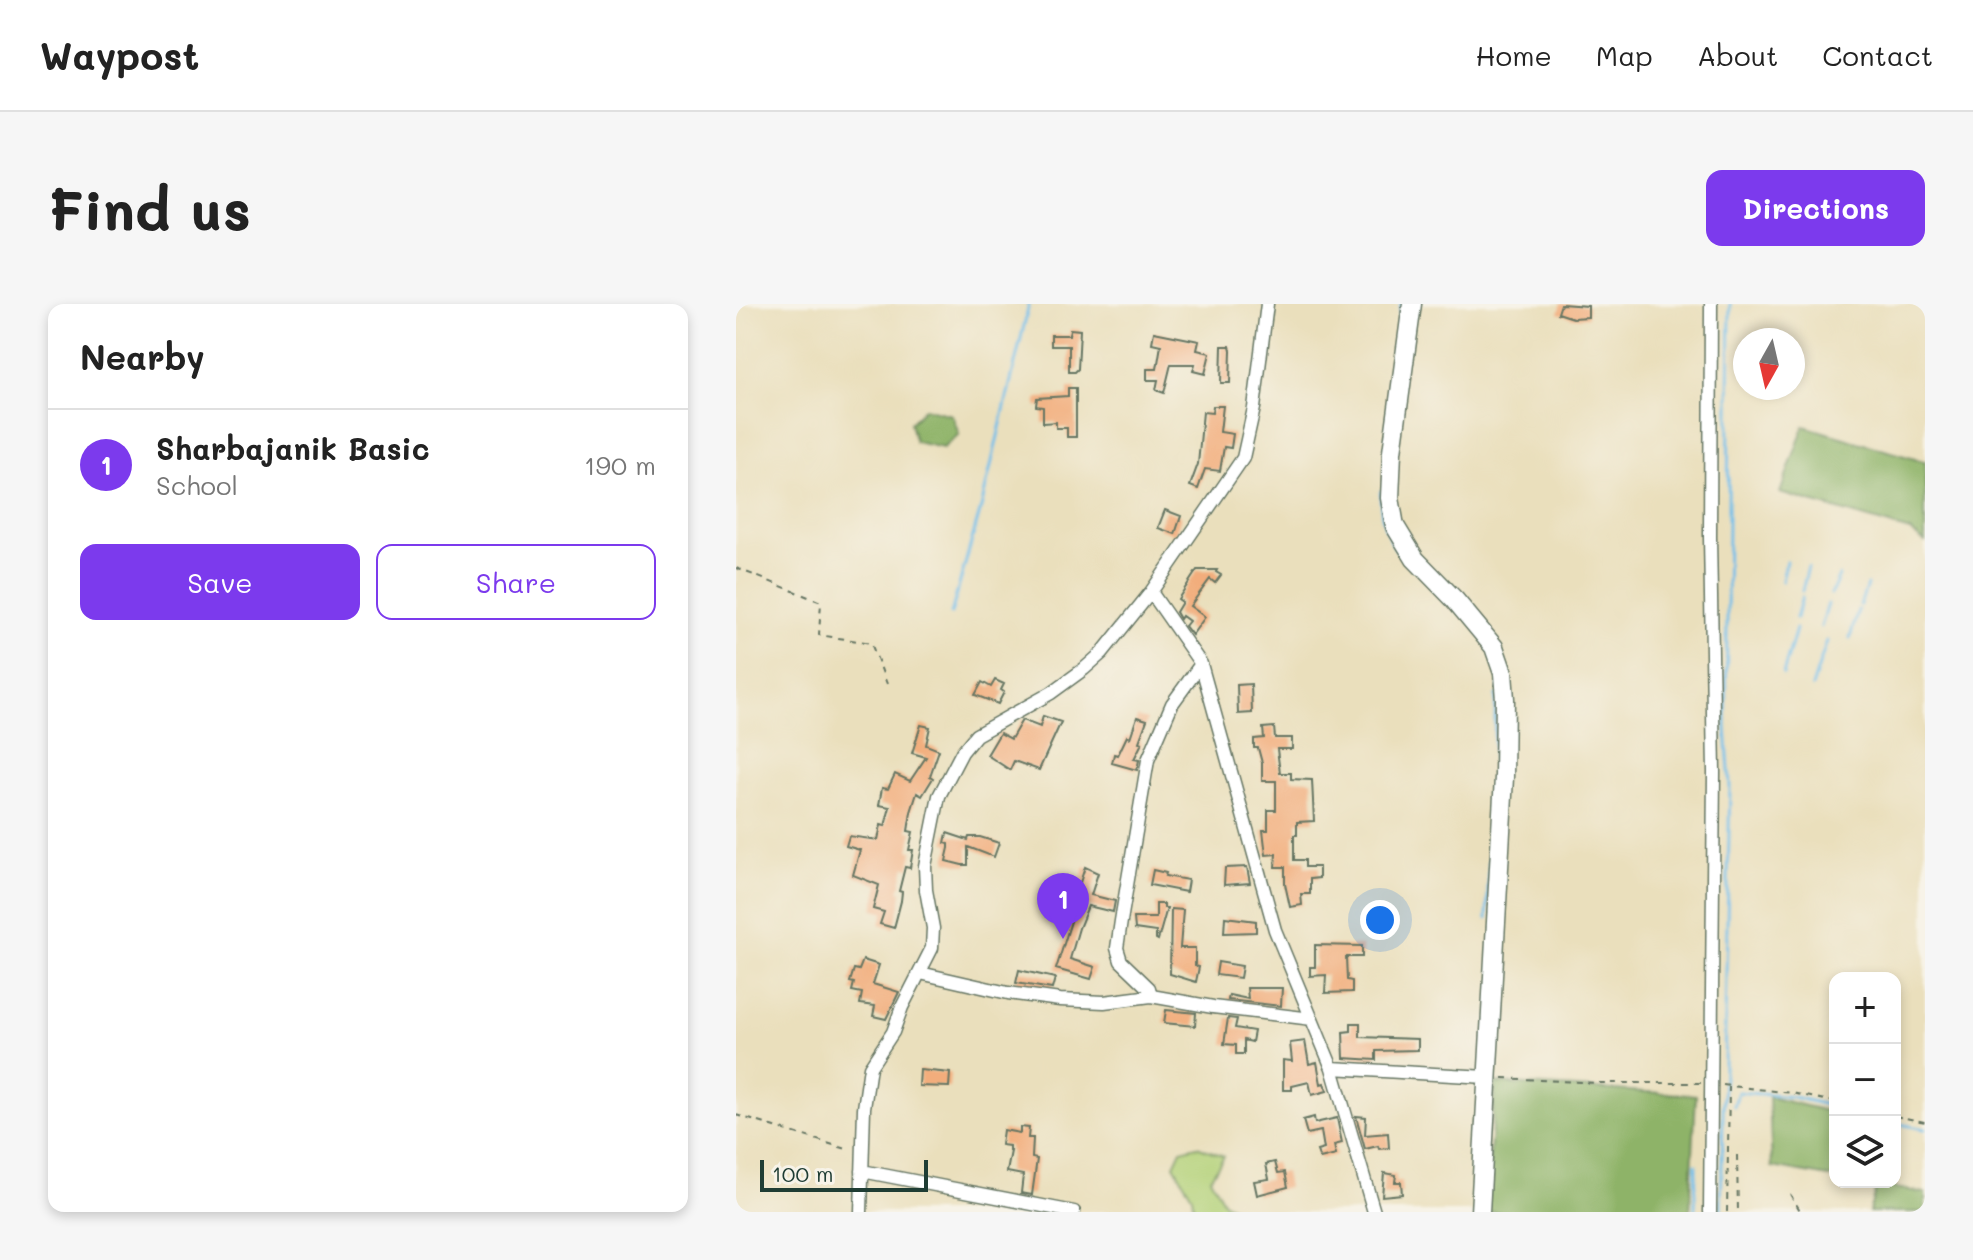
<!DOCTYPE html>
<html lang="en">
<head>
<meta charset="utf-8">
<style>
  :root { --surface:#fff; --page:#f6f6f6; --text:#222; --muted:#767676; --line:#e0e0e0; --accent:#7c3aed }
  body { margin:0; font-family:Mali,sans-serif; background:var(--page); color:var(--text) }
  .controls { position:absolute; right:24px; bottom:24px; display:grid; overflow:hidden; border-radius:16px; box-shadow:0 4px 12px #0003 }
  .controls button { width:72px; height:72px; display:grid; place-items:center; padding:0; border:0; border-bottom:2px solid var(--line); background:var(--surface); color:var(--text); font:40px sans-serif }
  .compass { position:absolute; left:997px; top:24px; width:72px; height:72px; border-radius:50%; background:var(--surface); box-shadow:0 4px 12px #0003; rotate:188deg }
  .scale { position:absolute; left:24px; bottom:20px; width:168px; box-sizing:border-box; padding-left:8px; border:4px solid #1f3d34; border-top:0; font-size:22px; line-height:28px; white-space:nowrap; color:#1f3d34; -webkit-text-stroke:6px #f7f3e8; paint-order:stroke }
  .you { position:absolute; left:644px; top:616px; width:28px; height:28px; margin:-20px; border:6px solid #fff; border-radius:50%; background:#1a73e8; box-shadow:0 0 0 12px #1a73e833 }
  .badge { display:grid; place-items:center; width:52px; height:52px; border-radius:50%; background:var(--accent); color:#fff; font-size:26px; font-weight:700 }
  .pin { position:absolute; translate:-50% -66px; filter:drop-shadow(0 2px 4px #0008) }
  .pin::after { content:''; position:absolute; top:42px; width:28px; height:24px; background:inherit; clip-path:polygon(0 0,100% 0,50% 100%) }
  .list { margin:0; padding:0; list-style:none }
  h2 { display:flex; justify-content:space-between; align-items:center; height:104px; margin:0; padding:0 32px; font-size:34px }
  h2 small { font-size:26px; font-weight:400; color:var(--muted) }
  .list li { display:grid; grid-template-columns:52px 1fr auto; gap:24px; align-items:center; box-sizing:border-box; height:112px; padding:0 32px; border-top:2px solid var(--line) }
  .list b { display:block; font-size:30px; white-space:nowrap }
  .list p { margin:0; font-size:26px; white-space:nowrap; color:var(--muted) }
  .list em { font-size:26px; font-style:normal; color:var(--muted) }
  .actions { display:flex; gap:16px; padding:24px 32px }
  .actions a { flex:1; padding:18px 0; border:2px solid var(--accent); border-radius:16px; text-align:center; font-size:28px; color:var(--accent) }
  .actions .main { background:var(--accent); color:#fff }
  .icon { flex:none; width:44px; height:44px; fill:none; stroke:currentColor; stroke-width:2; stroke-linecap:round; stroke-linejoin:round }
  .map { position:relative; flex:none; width:1189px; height:908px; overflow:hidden; border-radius:16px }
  header { display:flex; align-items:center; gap:48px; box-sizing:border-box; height:112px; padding:0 40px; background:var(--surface); border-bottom:2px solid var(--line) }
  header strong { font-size:38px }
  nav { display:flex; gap:44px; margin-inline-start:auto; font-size:28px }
  .intro { display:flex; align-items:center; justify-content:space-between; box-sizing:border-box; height:192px; padding:0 48px }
  h1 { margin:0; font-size:56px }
  .button { padding:20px 36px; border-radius:16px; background:var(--accent); color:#fff; font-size:28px; font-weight:700 }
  main { display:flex; gap:48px; padding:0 48px }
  aside { flex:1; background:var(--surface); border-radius:16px; box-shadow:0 4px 12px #0003 }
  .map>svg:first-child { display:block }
</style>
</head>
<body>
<header>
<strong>Waypost</strong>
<nav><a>Home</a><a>Map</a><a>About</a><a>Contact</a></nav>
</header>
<div class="intro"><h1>Find us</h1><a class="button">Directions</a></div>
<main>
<aside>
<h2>Nearby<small></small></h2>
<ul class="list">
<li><span class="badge">1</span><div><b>Sharbajanik Basic</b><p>School</p></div><em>190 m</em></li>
</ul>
<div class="actions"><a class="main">Save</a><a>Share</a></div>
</aside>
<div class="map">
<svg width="1189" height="908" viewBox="0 0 1189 908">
  <rect width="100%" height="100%" fill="#f7f3e8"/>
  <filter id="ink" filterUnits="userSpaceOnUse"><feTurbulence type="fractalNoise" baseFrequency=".0125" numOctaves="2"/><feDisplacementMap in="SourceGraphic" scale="16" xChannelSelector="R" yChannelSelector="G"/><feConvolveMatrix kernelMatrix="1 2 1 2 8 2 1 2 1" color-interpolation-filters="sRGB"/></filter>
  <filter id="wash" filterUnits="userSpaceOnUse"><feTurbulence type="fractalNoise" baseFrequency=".006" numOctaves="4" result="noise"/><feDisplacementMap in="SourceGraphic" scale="32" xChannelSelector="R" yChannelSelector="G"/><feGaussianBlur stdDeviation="1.8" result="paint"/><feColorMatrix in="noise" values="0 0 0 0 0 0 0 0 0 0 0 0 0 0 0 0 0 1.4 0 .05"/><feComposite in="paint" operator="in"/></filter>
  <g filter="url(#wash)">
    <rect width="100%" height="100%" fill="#eadfbc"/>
    <path fill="#b3d178" stroke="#698756" stroke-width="2" d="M461 842 488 852 474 874 488 899 508 908H458L456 892 438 861 445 846Z"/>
    <path fill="#8eb368" stroke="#56784e" stroke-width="2" d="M188 104 216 111 223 130 207 144 179 138 174 119Z
      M1068 122 1189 158V238L1174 227 1044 189Z
      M759 779 960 791 954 908H750Z
      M1033 793 1099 809V874L1036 863Z
      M1141 881 1189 889V908H1133Z"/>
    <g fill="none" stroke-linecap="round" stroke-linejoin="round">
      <path stroke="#70beea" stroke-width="3" d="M656 80 665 0
        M645 187C643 211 650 236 667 253
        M1046 277 1050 257
        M1066 287 1072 263
        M1095 290 1103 272
        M1124 301 1131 281
        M215 310 246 200 293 0
        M1060 314 1066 293
        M1085 323 1092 300
        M1114 334 1122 306
        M1047 370 1060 325
        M1076 383 1091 337
        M751 615 760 391
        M998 802 1002 788 1057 793 1099 803
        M1159 819 1189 825
        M959 908 960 860
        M985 908 994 481 990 424 994 0"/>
    </g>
    <g id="blocks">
      <path fill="#f2ad7c" d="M825 0 852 2V13L837 14 822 9Z
        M334 25 344 26 342 65 339 68H333V42H315V31H333Z
        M418 28 463 37 461 46 474 49 469 70 457 67 459 60H435L428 89 420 86 422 76H411V65H421L425 41 416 39Z
        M486 42H494L495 46 494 79H485Z
        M332 84H340V133H331V124H320V118L307 119V103L300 102 301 94 332 92Z
        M477 102H487L484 128 497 130 495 144 488 143 484 167 469 165 462 185 454 182 462 160 467 108 476 109Z
        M429 206 445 212 439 230 422 224Z
        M461 266H481L480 268 485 271 479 279 474 275 454 302 469 313 456 331 449 322 453 317 446 312 444 315 440 308 446 298 442 295Z
        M259 376 268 380 265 386 268 388 262 400 239 391 246 378 255 383Z
        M515 380 516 409 502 410 501 381Z
        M307 412 325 418 303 466 278 457 274 466 251 451 264 429 275 435 286 416 304 423Z
        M401 413 411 416 403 438 406 439 398 455 403 456 401 466 376 459 378 450 382 451 391 432 394 434Z
        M185 421 194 423 190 441 203 446 194 472 197 474 186 492 181 489 175 508 172 527 177 528 173 546H177L174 564 169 563 163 587 166 588 165 597 158 624 144 620 148 608 137 605 143 581 117 571 124 546 110 542 113 532 142 536 145 521 149 522 154 503 143 501 146 484 152 485 159 470 174 477 190 453 176 449Z
        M538 423 539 434H556V445H541L544 469H555V475L576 476 578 517 561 518V531H558V556H569V563H583V574L574 575V590H565L566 601 554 603 549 580V563H539L540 550 530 551 527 526H532V506H540V477H526V459L522 444H518V435L528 434 527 424Z
        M211 529 232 536 233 533H244L263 539 258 553 232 543V561H226L210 557 213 544V540L209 539Z
        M349 563 362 569 355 591 379 597 377 608 352 602 343 624 334 655 359 663 355 675 320 665 343 592 340 591Z
        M511 563 514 579 488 581 489 564Z
        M417 566 430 569 429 572 452 576 450 588 414 581Z
        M420 600H428V604H431L422 636 420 635V628L399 625 398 614H420Z
        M435 605 447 606 444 644H459V662L463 663 460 678 434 670Z
        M489 613 520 617V628L488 629Z
        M579 641 626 642V653H610L611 676 616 677V688L589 689 590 671 574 672V663H579Z
        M127 656 143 661 137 680 163 688 150 715 137 712 139 702 124 700 126 689 116 687 118 679 114 678 118 665 123 666Z
        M482 658 506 662 504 674 480 671Z
        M283 666 319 674 316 685 280 679Z
        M511 684H546L545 702 492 696 493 691 512 695Z
        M430 706 460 709 459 722 428 719Z
        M492 714 501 715 499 724 518 727 516 738 508 736V750H500V741L488 740Z
        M615 719H624V733L682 735V746L640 747V756L608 754 607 728 615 727Z
        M569 737 573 760 581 758 585 780 588 779 591 787 576 791 573 778 556 782V786H547V756L556 757 554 739Z
        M184 766 214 769 213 783 183 782Z
        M620 812 630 813 629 831 652 829 653 844 643 845 642 842 629 845Z
        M578 813 579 819 601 814 606 839 598 841 600 851 584 855 581 847 588 845 585 827 571 830 567 816Z
        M284 823 293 824 292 834H297L296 854 301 855 296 891 285 889 287 871 271 868 275 847H273V842L265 841 267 826 284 829Z
        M539 858 542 869 549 868 552 883 521 891 518 877 533 875 530 860Z
        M648 869 660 871 659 878H665L666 890 646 892Z"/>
    </g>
  </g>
  <g filter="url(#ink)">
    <use href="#blocks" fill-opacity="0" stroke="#667664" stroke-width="2"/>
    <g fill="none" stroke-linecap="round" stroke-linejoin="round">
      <g stroke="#667664" stroke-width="15">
        <path id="street" d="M531 0 518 104 507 154 415 288 465 360 539 626 596 764 638 908
          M184 669 272 689 324 696 368 698 415 692 477 703 576 715
          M415 692 413 684 385 657 381 644 385 617 412 456 436 400 465 360
          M596 764 750 773
          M126 867 338 908
          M125 908 128 804 134 763 157 728 166 703 196 644 197 624 190 586 189 562 203 492 226 448 240 431 315 389 348 365 366 349 415 288
          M974 908 978 468 974 233 975 0"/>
      </g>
      <g stroke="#667664" stroke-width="21">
        <path id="secondary" d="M676 0 656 148 654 194 659 222 679 255 719 296 758 343 767 369 769 395 768 473 744 908"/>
      </g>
      <path stroke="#667664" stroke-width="2" stroke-dasharray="6 6" stroke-linecap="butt" d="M0 264 85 298 83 331 135 339 151 380
        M767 774 862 779H965
        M987 781 1056 789 1099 798
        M0 811 114 846
        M1159 812 1189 818
        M1001 851 1002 908
        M1054 890 1065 908
        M991 908 993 783"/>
      <use href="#street" stroke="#fff" stroke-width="12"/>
      <use href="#secondary" stroke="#fff" stroke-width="18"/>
    </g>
  </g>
</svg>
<div class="controls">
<button>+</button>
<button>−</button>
<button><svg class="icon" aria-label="layers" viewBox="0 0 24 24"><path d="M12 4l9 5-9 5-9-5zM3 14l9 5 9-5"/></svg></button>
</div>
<svg class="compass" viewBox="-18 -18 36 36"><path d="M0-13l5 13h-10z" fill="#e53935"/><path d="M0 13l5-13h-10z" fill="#767676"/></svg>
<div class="scale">100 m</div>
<div class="you"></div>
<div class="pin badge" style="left:327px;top:635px">1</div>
</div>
</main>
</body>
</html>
